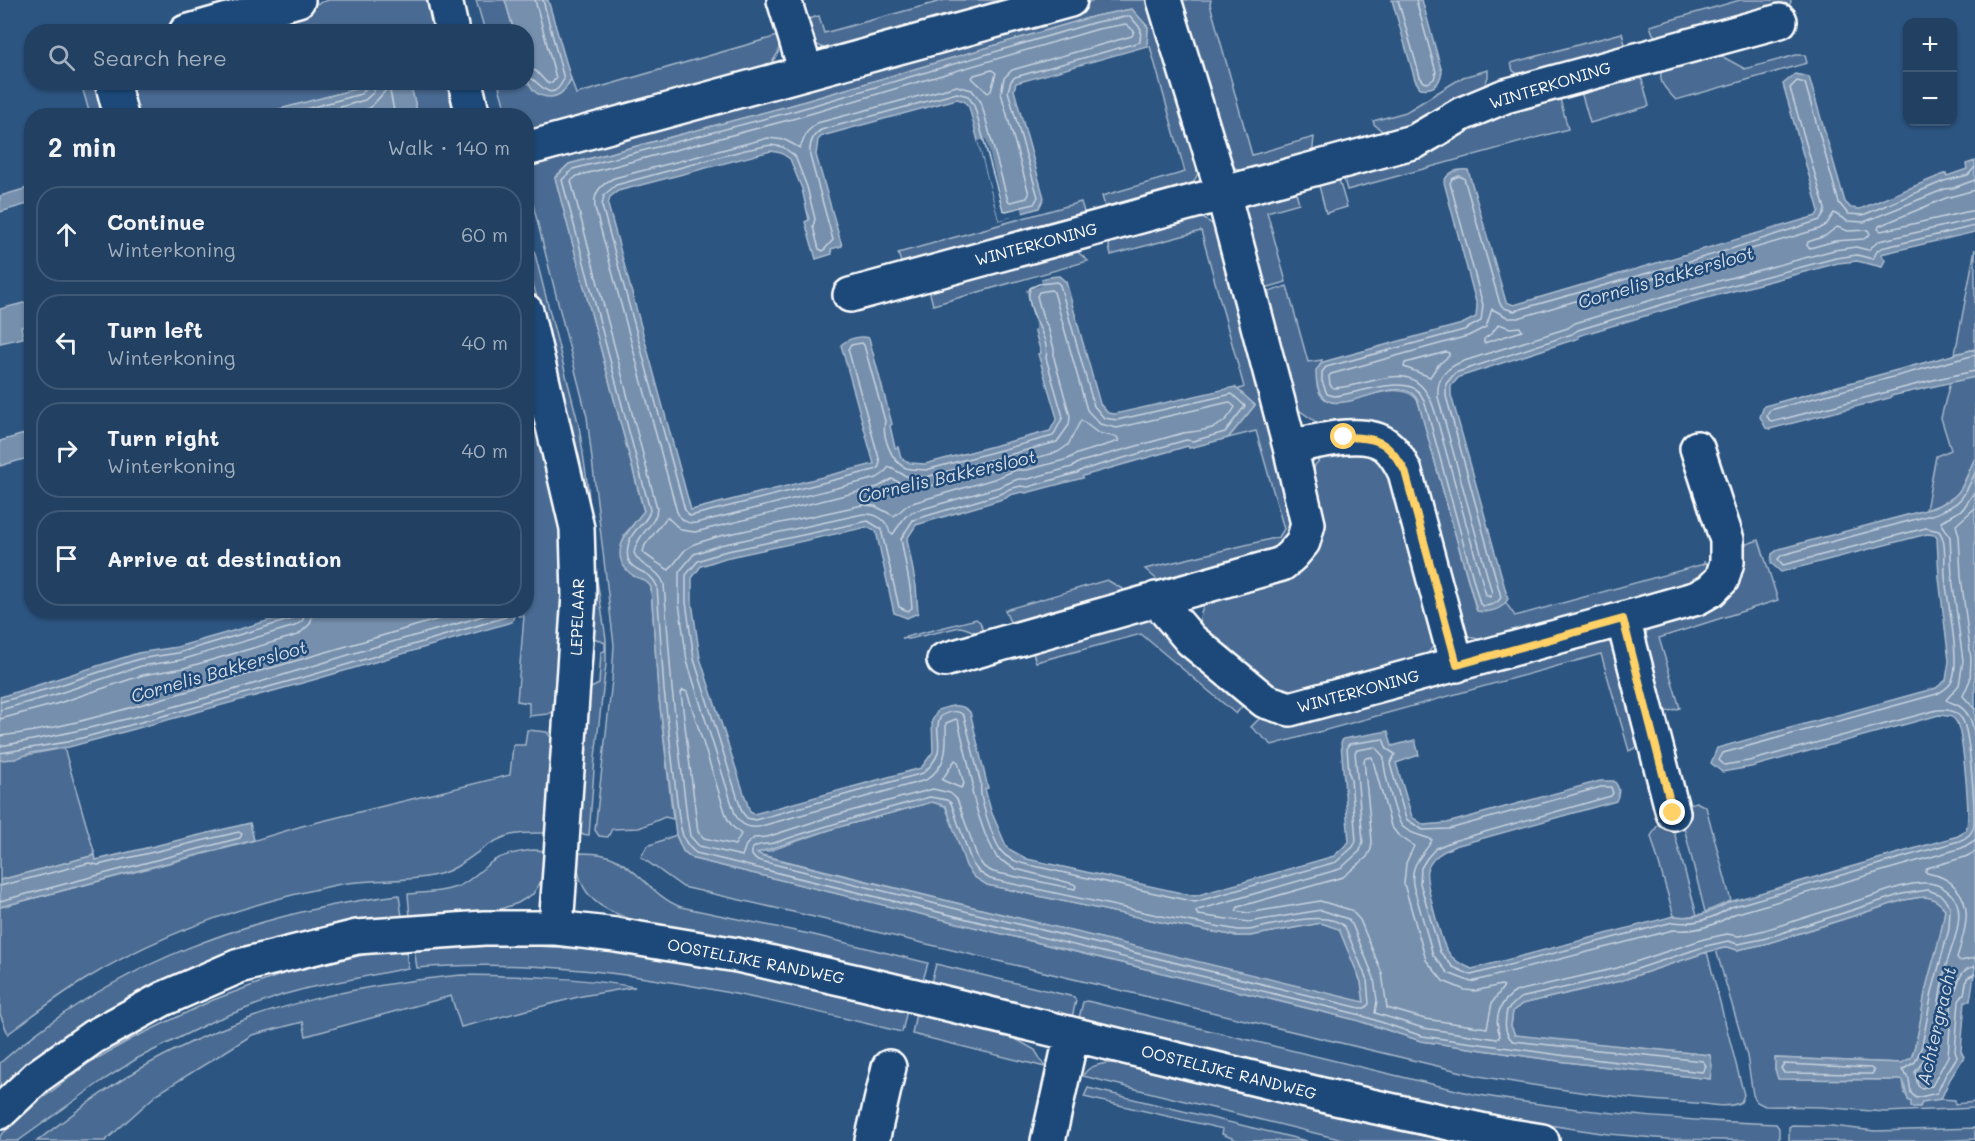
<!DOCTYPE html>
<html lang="en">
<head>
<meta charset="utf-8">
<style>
  :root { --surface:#214062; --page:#2d4b6b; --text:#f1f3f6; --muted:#a2afbe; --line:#3e5977 }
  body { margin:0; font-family:Mali,sans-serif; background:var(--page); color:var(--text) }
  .controls { position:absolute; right:18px; top:18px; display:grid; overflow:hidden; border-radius:12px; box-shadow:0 2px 4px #0004 }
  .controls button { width:54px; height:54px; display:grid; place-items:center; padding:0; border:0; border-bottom:2px solid var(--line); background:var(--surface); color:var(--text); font:30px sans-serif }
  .stop { position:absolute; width:18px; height:18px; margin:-14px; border:4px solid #ffd166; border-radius:50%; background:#fff }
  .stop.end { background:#ffd166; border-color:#fff; box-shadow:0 2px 6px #0008 }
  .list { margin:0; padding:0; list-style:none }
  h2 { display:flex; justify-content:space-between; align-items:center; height:78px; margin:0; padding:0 24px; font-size:26px }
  h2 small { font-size:20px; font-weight:400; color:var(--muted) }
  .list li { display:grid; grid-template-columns:39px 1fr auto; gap:18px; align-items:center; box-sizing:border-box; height:96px; margin:0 12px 12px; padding:0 12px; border:2px solid var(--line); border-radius:24px }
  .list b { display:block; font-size:22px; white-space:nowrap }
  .list p { margin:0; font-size:20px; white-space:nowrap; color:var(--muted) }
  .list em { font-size:20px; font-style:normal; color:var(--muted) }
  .icon { flex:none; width:33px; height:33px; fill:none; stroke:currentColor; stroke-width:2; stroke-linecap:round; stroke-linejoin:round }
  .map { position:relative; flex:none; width:1975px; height:1141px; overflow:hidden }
  .search { position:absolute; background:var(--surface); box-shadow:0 2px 4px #0004; left:24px; top:24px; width:510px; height:66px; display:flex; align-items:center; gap:15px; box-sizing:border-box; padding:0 21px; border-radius:24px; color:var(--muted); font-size:22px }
  .panel { position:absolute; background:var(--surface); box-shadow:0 2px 4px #0004; left:24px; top:108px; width:510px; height:510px; border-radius:24px }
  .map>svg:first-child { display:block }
</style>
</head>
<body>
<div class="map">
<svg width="1975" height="1141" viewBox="0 0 1975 1141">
  <rect width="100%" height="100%" fill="#2c5582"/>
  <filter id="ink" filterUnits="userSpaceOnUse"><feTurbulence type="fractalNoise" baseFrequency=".0167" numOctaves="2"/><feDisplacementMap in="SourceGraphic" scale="12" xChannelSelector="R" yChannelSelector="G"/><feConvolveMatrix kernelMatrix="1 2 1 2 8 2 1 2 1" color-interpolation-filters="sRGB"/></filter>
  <g filter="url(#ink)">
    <path fill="#486b92" stroke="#a4b5c8" stroke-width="1.5" d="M329 0H431L439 31H395L394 26 369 32H218Z
      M476 0H505L514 31H485Z
      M945 0H1016L827 50 812 42 801 21 819 16 824 33Z
      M1095 0H1151L1199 171 1191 188 1113 213 1105 207 1102 196 1185 172 1150 46H1147L1148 27 1131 9 1095 16 792 105 569 164 555 177 644 512 624 535 633 576 647 581 651 587 658 690 673 819 665 817 639 828 612 829 608 837 599 836 595 830 612 680 614 645 587 417 527 181 526 159Z
      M1178 0H1211L1210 4 1252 155 1314 137 1312 158 1244 173 1230 165Z
      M1740 0H1790L1791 2 1788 7 1662 42 1653 34 1650 26Z
      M1622 33 1627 52 1527 79 1513 71 1511 63Z
      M781 35 778 53 769 67 527 135 526 116 507 115 498 83 526 82 527 77 529 84 565 89 571 79 576 94Z
      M1712 51 1745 69 1796 55H1805L1807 63 1676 100C1663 86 1657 83 1663 63Z
      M1488 70V77L1482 91 1389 137 1374 124 1373 121 1406 112 1463 77Z
      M1629 71 1642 79 1649 106 1590 123 1582 95 1585 84Z
      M120 82 364 83 359 88 257 116 139 115 127 105Z
      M81 83H101L106 115H90Z
      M410 83H452L461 115H418Z
      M1553 93 1560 99 1568 129 1347 190 1342 172Z
      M1337 173 1347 207 1326 213 1317 178Z
      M1294 185 1299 203 1267 212 1286 282 1259 290 1241 214 1247 202Z
      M1081 202 1084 212 1082 222 904 272 898 253Z
      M1188 214 1201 217 1214 225 1297 520 1284 548 1163 585 1145 569 1279 537 1284 529 1256 431 1228 438 1255 405 1237 390 1244 387 1201 231 1111 255 1109 248 1110 239Z
      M526 219 579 426 588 488 596 573 606 639V664L595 757 589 835 578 834 589 689 599 684 601 652 605 651V643L592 637 541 313 527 261Z
      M1072 247 1088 261 933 305 928 286Z
      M1975 249V349L1955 354Z
      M1287 286 1308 362 1322 360C1317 371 1314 382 1320 394 1325 397 1331 401 1337 401 1360 402 1402 377 1418 401L1476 609C1486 615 1497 610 1506 603L1515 616 1704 564V562L1711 565 1704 581 1488 642 1470 637 1461 630 1408 455 1330 424 1316 422 1296 408 1260 295Z
      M527 365 562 533 566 593 557 709 548 714 529 716V703L517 701 524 616H518V611L526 610Z
      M1975 377V458L1960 491 1954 499 1926 510 1936 456 1951 450 1941 418 1950 382Z
      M1371 451 1390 472 1435 638 1432 648 1424 658 1307 694H1278L1202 630C1198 618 1201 612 1205 601L1287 570 1313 473 1315 465 1323 456Z
      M1759 540 1778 600 1659 638 1680 708 1658 714 1643 642 1647 632 1740 546Z
      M1107 580 1131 594 1013 624 1009 620 1005 610Z
      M1148 617 1158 621 1242 694 1243 705 1236 714 1141 634 1036 662 1030 644Z
      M976 619 980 622 984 635C975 634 969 628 960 627L909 639 902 638Z
      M1600 638 1609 642 1618 650 1645 743 1629 751 1601 654 1272 745 1251 727 1259 719 1276 717Z
      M527 730 547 732 558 747 547 833C536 833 523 832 511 835 483 842 464 869 436 875 403 883 368 878 336 885 249 903 162 932 86 979 59 995 33 1015 8 1034L0 1014V907L242 844 302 826 510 775 513 745H525Z
      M64 748 95 855 0 880V760Z
      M932 802 945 806 955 831 987 885 1170 924 1237 936H1250L1321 923 1339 929 1361 982 1364 1003 758 854V851H769L835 828Z
      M1696 802 1706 807 1731 901 1705 912 1680 811 1684 806Z
      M1669 814 1697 915 1688 917 1674 916 1651 836 1663 816Z
      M676 835 683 851 694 859 1356 1020 1421 1041 1566 1062 1710 1079 1709 1055 1535 1038 1515 1035 1511 1026 1513 1011 1522 1004 1620 981 1707 952 1744 1095 1741 1102C1729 1109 1710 1104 1696 1103 1623 1100 1551 1089 1479 1076L793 912 683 887 641 857 647 846Z
      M533 850 547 851V869L542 880 533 894 518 903 498 910 410 917 408 894C425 893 443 892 459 886 472 880 481 869 493 861 505 854 520 852 533 850Z
      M577 853C590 853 603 853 615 859 640 871 654 897 681 907L814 935 928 963 923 980 821 956 643 923C605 912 575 899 577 853Z
      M399 895 402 917 360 923 0 1090V1063C110 965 254 912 399 895Z
      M1927 896 1937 900 1945 909C1942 937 1932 963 1926 990 1921 1013 1920 1036 1911 1058L1901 1063 1776 1058 1775 1069 1779 1079 1903 1080 1905 1094 1911 1101 1941 1099 1955 1100V1104L1975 1102V1108L1885 1112 1820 1107 1765 1106 1757 1102 1753 1095 1747 1056 1716 950 1728 947 1737 950 1765 944 1904 900Z
      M523 945C566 948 609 950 651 957 737 971 822 991 907 1010L902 1032C743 994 582 954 417 968L414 948Z
      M406 950 408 968 308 988 282 995 213 1021 138 1058 102 1081 18 1141H0V1136L39 1101 89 1063 131 1039 213 1000 291 971 368 954Z
      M936 964 1074 997 1076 1001 1072 1017 931 983Z
      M461 975C520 976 577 977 635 987L582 996 461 1027 451 996 306 1036 303 1022 252 1035 157 1094 105 1141H37C80 1108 124 1075 173 1051 265 1004 359 985 461 975Z
      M1087 1001 1473 1094C1574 1111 1674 1121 1776 1124L1779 1128V1141L1668 1139 1608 1134 1522 1121 1416 1101 1079 1018 1083 1002Z
      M916 1013 1014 1038 1035 1050 1045 1067 912 1034Z
      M1107 1063 1124 1064 1404 1132 1451 1141H1347L1083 1076C1088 1066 1097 1065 1107 1063Z
      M1088 1088 1307 1141H1239L1222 1134 1223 1129 1084 1097Z
      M1792 1125 1832 1126 1875 1131 1975 1128V1139L1938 1141H1789V1127Z"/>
    <path fill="#748fad" stroke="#acbcce" stroke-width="1.5" fill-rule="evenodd" d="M505 0H548L571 79C566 88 562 96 551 97 519 98 526 53 526 32L514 31Z
      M1392 0H1422L1442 72C1439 85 1434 90 1420 88L1415 80Z
      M1132 9 1148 27 1147 46 1016 83 1014 90 1044 198 1039 208 999 220 969 107 964 101 957 99 822 136 818 140 816 155 842 246 831 249 832 254 816 259 805 222 809 220 802 189 790 159 781 153 771 151 618 191 610 197 608 205 691 510 874 464 841 345C847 339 860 335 869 338L892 424 890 426 895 448 898 447 901 458 910 463 925 464 1050 431 1057 418 1038 354 1041 353 1023 288C1036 280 1044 277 1059 276L1066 282 1100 404 1108 413 1115 414 1235 387 1255 405 1228 438 1189 448 1188 446 1083 476V478L1026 493 1022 492 1010 495 1006 498 916 525 907 539 916 586 918 613 907 618 894 613 876 531 867 527 725 558 701 566 692 578V602L700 658 750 812 754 814 921 768 933 752 932 721 938 710C950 706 960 702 970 712L988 788 985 789 991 811 1007 848 1027 859 1195 896 1334 856 1349 842 1341 743 1343 739 1388 731 1392 746 1415 740 1419 755 1396 763 1412 817 1424 825 1447 823 1600 781H1614C1620 788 1620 793 1616 801L1455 846C1443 851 1432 857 1427 870 1424 878 1441 942 1447 950 1453 961 1461 964 1472 969L1674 916C1693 919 1713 912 1729 902L1958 836C1963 833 1966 831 1967 826 1970 813 1963 731 1956 721 1952 715 1946 716 1939 715L1751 767 1722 772 1711 763 1717 748 1936 688 1946 680 1949 661 1939 578 1937 538 1935 535 1927 534 1781 572 1771 563 1772 554 1779 549 1933 508C1964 496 1962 486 1975 458V968L1970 1001H1965L1961 1051 1964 1057 1950 1079 1941 1099 1922 1102 1920 1107H1911V1102L1908 1100 1903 1080 1778 1079 1775 1069V1058L1901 1063 1911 1058C1920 1035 1921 1011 1926 988 1932 962 1942 936 1945 909 1931 893 1924 897 1904 900L1765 944 1737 950 1728 947 1707 952 1620 981 1522 1004 1513 1011 1511 1026 1515 1035 1710 1055 1712 1066 1710 1079 1566 1062 1421 1041 1356 1020 694 859 683 851 676 835 658 690 651 587C646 579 638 579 631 574 606 554 629 529 644 511L555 178 569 164 792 105 1095 16ZM932 802 946 806 966 866 974 877 987 885 1170 924 1237 936H1250L1321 923 1339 929 1361 982 1364 1002 763 856 757 853 835 828Z
      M1795 74 1809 77 1845 202 1851 208 1860 209 1946 173 1947 176 1967 169 1966 164 1975 161V232L1881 254 1885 260 1882 267 1857 261 1838 263 1688 303 1578 336 1579 338 1459 377 1451 386V395L1508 599C1502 610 1489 613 1477 611L1422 416C1420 408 1419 399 1413 394 1385 372 1315 440 1316 370L1323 362 1462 324 1476 317 1477 306 1444 182C1448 171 1457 169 1468 170L1506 302 1514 305 1816 216 1819 211 1783 84Z
      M364 83H410L418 115H257L359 88Z
      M31 187V203L0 212V196Z
      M31 301V325L21 327 23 338 0 343V309Z
      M1975 349V377L1891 396 1889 398 1770 429 1766 428 1760 417 1764 406Z
      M31 432V457L0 466V441Z
      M302 611H516L512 622 313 680 69 747 31 753 15 759 0 760V697L138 653 177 647Z
      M250 823 254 840 0 907V880L95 855 96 860Z"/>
    <path fill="#2c5582" d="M986 139 1004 211 1021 206 1023 214 999 220 978 141Z
      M1040 275 1042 285 1026 290 1036 329 1031 331 1020 287 1024 281Z"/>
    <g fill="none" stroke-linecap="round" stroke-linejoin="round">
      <path stroke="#c7d2de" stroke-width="1.5" d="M1398 0 1420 77 1424 82 1428 83 1434 79 1436 72 1416 0
        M1126 24 1134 31 1132 36 1012 70 1004 78 1001 93 1029 194 1027 198 1011 202 1008 201 981 102 972 90 957 86 817 123 807 132 800 148 785 140 768 138 614 178C600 185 593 193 595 208L677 512C681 521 687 524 696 523L877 478 883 474 889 467 906 476 926 477 1057 442 1069 425 1070 416 1054 358V349L1048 327 1043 318 1037 296 1039 292 1051 290 1054 292 1087 410 1100 424 1117 428 1229 402 1235 407C1223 430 1207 430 1183 433L1080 462 1072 467 1028 479H1018L999 487 912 512 905 517 893 534 890 533C887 520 877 513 863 514L720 545 694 554 679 572V603L687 661 735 814C739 823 747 828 758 827L926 780C949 764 946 747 946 723L956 719 958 721 973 784 972 792 978 814 985 834 997 858 1016 869 1074 884 1076 886 1075 889 993 872 984 867 978 859 957 799 950 793 933 789 832 816 767 837 754 838 746 845 742 856 699 846 690 836 687 817 672 689 664 584C658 567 641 569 634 553 637 533 657 525 657 508L571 181 577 176 796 118 1098 29Z
        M526 69 536 71 547 83H552L556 78 535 0
        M992 70 996 73 991 91 988 93 972 78 974 75Z
        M526 76C540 79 550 108 564 79L543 0
        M280 116 361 94 367 88 368 82
        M309 116 365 100 374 92 376 82
        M344 116 370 108 387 89 390 91 395 116
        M1975 167 1968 175 1944 181 1863 215 1848 214 1839 203 1805 83 1797 81 1790 88 1825 209 1824 214 1820 220 1725 251 1514 311 1504 308 1500 304 1464 178 1459 176 1452 179 1450 183 1483 305 1481 321 1464 330 1326 367 1322 372V381L1327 394 1334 396C1355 394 1404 375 1419 392 1424 398 1426 406 1428 414L1480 604 1483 606C1489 606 1498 604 1501 597L1446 396V384L1455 373 1572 334 1578 330 1687 297 1836 258 1857 255 1873 259 1877 251 1881 248 1975 226
        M1975 180 1953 188 1945 189 1864 222 1847 221 1834 213 1826 225 1819 229 1518 318H1509L1492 309 1486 327 1468 336 1331 374 1329 376 1330 385 1333 388C1376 387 1417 351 1435 412L1486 595 1490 597 1492 593 1438 397C1436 377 1447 367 1464 361L1568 328 1575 323 1685 290 1834 250 1856 247 1868 250 1879 241 1975 219
        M1975 190 1946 198 1879 226 1878 229 1881 231 1975 210
        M1837 227 1848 231 1868 230 1870 234 1864 239 1835 241 1810 248 1807 246 1808 242 1825 236Z
        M1499 324 1510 328 1520 327 1522 331 1484 343V339L1492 333Z
        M1446 352 1449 353V356L1438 365 1430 377 1404 367 1405 363Z
        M1975 355 1770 410 1767 416 1770 421 1772 422 1941 378 1975 371
        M1081 420 1098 433 1117 437 1119 441 1077 454 1068 459 1027 470H1016L994 479 909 504 894 516 875 506 863 505 720 536 694 544 685 550 669 570C665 568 645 555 643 552L645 545 667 517 681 530 695 532 878 487 892 479 905 485 930 486 1058 452 1068 445Z
        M1975 473C1963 499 1962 503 1935 514L1782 555 1778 559 1783 565 1926 528 1939 531C1947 541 1944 562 1945 576 1947 602 1960 656 1953 678 1951 686 1944 690 1937 694L1723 753 1719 760 1724 765 1749 761 1937 710C1947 709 1956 710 1962 719 1970 730 1975 809 1974 825 1973 833 1967 838 1959 841L1731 907C1714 918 1694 925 1673 922L1471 975 1453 967 1440 952 1420 883 1421 868 1427 858 1436 848 1453 841 1611 796 1613 793 1611 787H1601L1449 829 1423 830 1406 819 1390 764 1395 754 1387 749 1383 739 1349 744 1347 747 1349 773 1351 779 1356 841 1353 847 1336 862 1195 902 1025 864C1017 862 1006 858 1001 851 993 839 978 797 981 784L964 716C958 709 948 712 941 716 930 736 952 748 923 773L755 820 747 818 742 812 694 659 686 602V575L698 561 723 552 868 521 881 529 899 607 908 611 912 608 910 587 901 539 913 520 1003 493 1009 489 1021 486 1028 487 1077 473 1082 470 1186 440 1193 441 1225 432 1245 406 1232 394 1117 420 1104 418 1094 406 1060 285 1057 282 1039 284 1030 288C1023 310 1051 335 1046 358L1063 417 1053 436 926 470C920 469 912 470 906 468 891 462 882 436 885 421L864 345 862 343 851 345 848 349 880 462 878 469 690 516 685 510 602 206 604 195 616 185 745 150 771 145 783 147 795 156 807 187 815 219 813 227 819 249 823 251 833 240 810 156C809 145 811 136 821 130L957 93 968 96 974 105 1003 210 1006 211 1034 204 1038 197 1008 91 1011 81 1015 77 1140 42 1141 29 1130 16 1096 22 794 111 573 169 562 180 650 510C648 523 632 529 629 542 620 576 649 565 657 586L664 690 679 818C682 834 683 843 696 853L1357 1014 1422 1036 1567 1056 1702 1072 1706 1066 1703 1061 1513 1041C1503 1033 1505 1021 1507 1010L1520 998 1619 975 1706 946 1728 941 1738 944 1763 939 1902 894 1928 890 1941 895 1950 906 1949 929 1932 992 1922 1046 1915 1062 1902 1070 1909 1079 1911 1093 1916 1098 1937 1093 1945 1076 1957 1057 1955 1051 1959 1001 1964 994 1967 978 1975 974
        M1975 491 1963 509 1941 522 1950 537 1952 577 1963 661 1959 685 1946 700C1950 703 1955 703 1959 706 1972 714 1974 729 1975 743
        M1975 508 1956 525 1959 536 1961 576 1971 659 1970 680 1963 696 1975 709
        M683 690 687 692 727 818 732 826 741 834 735 845 704 838 698 832 681 693Z
        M0 702 51 688 139 659 178 653 292 619 296 616 297 610
        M0 710 54 695 141 666 181 660 295 626 303 620 305 610
        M0 719 56 704 143 675 184 668 298 635 310 624 314 610
        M0 736C63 729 124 709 185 692 280 666 375 638 469 610
        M0 746C122 725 243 688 361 651 407 637 455 626 501 610
        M0 753 67 742 134 724 312 675 506 617 510 610
        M1372 757 1391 826 1398 835 1414 846 1406 863 1404 884 1426 960 1443 981 1465 990 1475 991 1501 985 1504 986 1492 1003 1487 1028 1425 1019 1387 1008 1382 973 1360 920 1351 910 1320 901 1248 913 1236 911 1238 907 1343 877 1367 857 1371 849 1372 841 1364 760 1366 758Z
        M955 760 958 762 964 784 961 788 942 780Z
        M930 797 947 800 951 803 972 863 979 872 990 879 1171 918 1238 930H1249C1273 926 1327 908 1345 927L1367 980 1369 1004 1365 1008H1360L761 861 755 859 752 855V849C758 843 766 845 774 843 825 826 877 811 930 797Z
        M1975 840 1962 848 1734 914C1716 925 1695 932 1673 930L1471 982 1448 973 1433 955 1413 885C1410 862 1422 858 1432 840 1423 835 1410 835 1402 826 1396 819 1382 766 1384 757L1375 747 1357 750 1355 752 1363 841 1360 851 1340 869 1198 910 1196 912 1198 915 1249 922 1321 910 1348 919 1352 924 1374 978 1377 1000 1375 1013 1423 1028 1497 1039 1500 1036C1493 1017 1500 1001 1517 991L1617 968 1704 939 1727 934 1739 936 1761 931C1796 921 1831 909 1866 898 1885 892 1907 882 1927 883 1939 883 1956 894 1958 907 1962 926 1950 950 1945 969 1938 997 1935 1052 1915 1072L1918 1086 1921 1088 1932 1086 1948 1056 1952 997C1960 985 1957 968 1975 967
        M1975 852 1965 857 1927 868 1925 871 1927 873C1938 875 1949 879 1956 888 1975 910 1963 933 1957 959L1960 961 1975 958
        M0 886 89 863 98 865 239 832 242 834 240 838 0 901
        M1784 1064 1871 1068 1874 1071 1872 1074H1864L1784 1073 1781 1068Z"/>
      <g stroke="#fff" stroke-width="38">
        <path id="minor" d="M445 0 452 32
          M784 0 806 72
          M186 32 298 0
          M112 82 121 116
          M465 82 473 116
          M526 149 1070 0
          M850 295 1416 141 1462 114 1505 96 1780 21
          M526 311 577 528 579 596 556 928
          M1290 447C1316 442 1364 428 1386 445 1395 452 1400 462 1405 472L1457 665
          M1156 599 1191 640 1265 701 1290 709 1623 619 1697 598 1711 590 1722 579 1727 562V540L1697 448
          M1623 619 1673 813
          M944 660 1282 564 1292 555 1303 542 1308 524 1290 447 1223 193 1164 0
          M0 1112 38 1076 93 1037 163 999 239 966 357 937 484 928H556L616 935 737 955 862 983 1335 1098 1504 1135 1542 1141
          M872 1141 889 1067
          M1048 1141 1072 1034"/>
      </g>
      <use href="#minor" stroke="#1f4a7a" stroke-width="33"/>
    </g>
  </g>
  <g fill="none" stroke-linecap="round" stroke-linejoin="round" filter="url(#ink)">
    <path stroke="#ffd166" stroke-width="8" d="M1344 437C1378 438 1387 440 1405 471L1457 665 1623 619 1673 813"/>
  </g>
  <g text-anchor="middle" stroke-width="5" stroke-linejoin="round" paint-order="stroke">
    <g font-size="16" fill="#fff" stroke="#1f4a7a">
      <text transform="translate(1550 85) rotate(-17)" y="6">WINTERKONING</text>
      <text transform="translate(1036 244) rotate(-15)" y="6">WINTERKONING</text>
      <text transform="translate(577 617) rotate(-88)" y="6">LEPELAAR</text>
      <text transform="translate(1358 691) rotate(-15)" y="6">WINTERKONING</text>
      <text transform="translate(756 961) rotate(11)" y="6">OOSTELIJKE RANDWEG</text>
      <text transform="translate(1229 1072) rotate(14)" y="6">OOSTELIJKE RANDWEG</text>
    </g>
    <g font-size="18" font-style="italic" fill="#d5dde6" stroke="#1f4a7a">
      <text transform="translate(1666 278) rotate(-16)" y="6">Cornelis Bakkersloot</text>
      <text transform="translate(947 477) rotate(-13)" y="6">Cornelis Bakkersloot</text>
      <text transform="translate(219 672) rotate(-16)" y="6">Cornelis Bakkersloot</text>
      <text transform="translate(1937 1026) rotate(-77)" y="6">Achtergracht</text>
    </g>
  </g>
</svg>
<div class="controls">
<button>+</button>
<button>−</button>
</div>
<div class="stop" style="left:1344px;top:437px"></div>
<div class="stop end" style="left:1673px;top:813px"></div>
<div class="search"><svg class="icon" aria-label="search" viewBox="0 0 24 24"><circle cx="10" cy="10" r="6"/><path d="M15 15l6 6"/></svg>Search here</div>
<section class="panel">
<h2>2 min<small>Walk · 140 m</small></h2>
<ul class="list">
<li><svg class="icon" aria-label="ahead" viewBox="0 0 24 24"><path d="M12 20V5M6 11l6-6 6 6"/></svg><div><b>Continue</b><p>Winterkoning</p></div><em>60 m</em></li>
<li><svg class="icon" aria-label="left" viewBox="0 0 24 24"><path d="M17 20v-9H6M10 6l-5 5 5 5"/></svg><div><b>Turn left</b><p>Winterkoning</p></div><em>40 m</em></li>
<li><svg class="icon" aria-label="right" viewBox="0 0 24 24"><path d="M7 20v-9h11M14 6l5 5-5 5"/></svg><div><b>Turn right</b><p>Winterkoning</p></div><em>40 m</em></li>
<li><svg class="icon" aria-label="arrive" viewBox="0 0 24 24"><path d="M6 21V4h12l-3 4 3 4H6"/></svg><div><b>Arrive at destination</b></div></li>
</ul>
</section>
</div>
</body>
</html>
